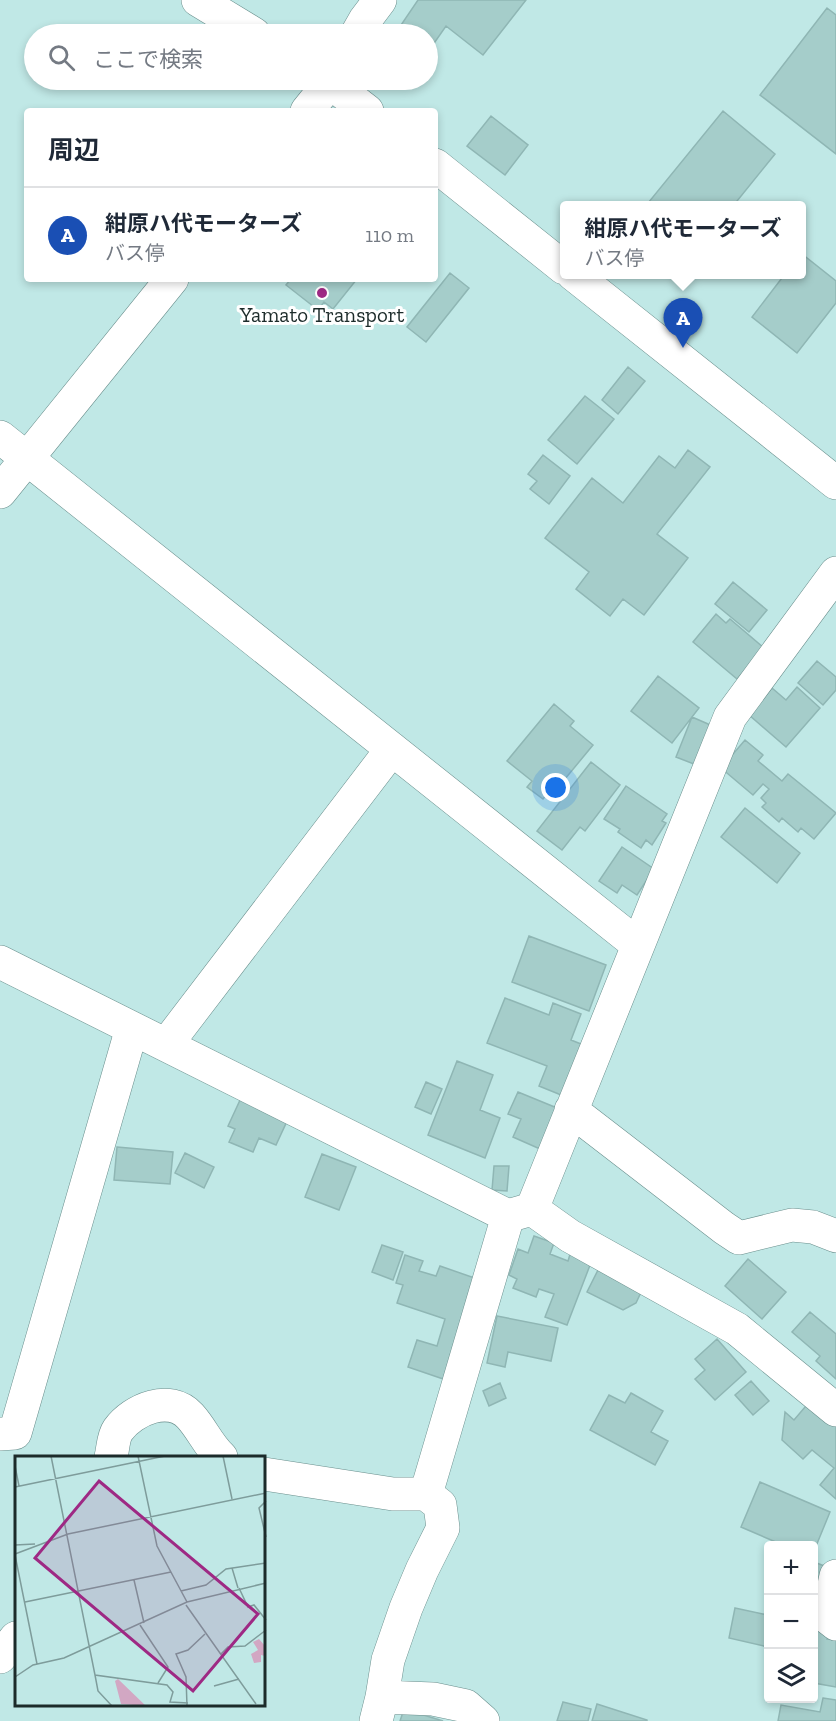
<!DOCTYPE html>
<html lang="ja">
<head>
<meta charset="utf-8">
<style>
  :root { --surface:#fff; --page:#f2f2f3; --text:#1f2937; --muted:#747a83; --line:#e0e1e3; --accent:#ea580c }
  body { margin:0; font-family:"Zilla Slab","Noto Sans JP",serif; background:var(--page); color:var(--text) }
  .controls { position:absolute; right:18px; bottom:18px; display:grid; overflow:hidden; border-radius:6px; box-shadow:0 3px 9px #0003 }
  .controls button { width:54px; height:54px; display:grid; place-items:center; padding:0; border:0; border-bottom:2px solid var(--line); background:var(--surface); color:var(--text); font:30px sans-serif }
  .you { position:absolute; left:556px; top:788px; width:21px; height:21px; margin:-15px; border:4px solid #fff; border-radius:50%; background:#1a73e8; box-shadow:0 0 0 9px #1a73e833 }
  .badge { display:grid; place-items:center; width:39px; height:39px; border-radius:50%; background:var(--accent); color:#fff; font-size:20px; font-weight:700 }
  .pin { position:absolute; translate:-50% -50px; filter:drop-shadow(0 2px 3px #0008) }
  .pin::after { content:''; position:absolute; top:32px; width:21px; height:18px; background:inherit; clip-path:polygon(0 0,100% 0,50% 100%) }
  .popup { position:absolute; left:560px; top:201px; width:246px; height:78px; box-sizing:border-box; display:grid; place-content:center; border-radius:6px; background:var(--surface); filter:drop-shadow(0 2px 4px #0005); font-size:20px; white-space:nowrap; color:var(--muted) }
  .popup b { font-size:22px; color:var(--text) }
  .popup::after { content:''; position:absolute; left:50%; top:100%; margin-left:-12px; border:12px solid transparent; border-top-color:var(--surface) }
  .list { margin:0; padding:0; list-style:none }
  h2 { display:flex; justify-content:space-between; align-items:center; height:78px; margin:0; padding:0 24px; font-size:26px }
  h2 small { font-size:20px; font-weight:400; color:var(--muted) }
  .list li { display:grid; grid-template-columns:39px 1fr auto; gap:18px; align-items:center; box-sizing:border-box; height:96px; padding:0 24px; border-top:2px solid var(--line) }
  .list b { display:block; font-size:22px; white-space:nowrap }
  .list p { margin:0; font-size:20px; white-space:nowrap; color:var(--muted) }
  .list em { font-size:20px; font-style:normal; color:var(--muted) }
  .icon { flex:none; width:33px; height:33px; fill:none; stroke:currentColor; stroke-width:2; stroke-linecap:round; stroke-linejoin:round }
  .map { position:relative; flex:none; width:836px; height:1721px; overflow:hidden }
  .search { position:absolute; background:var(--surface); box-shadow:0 3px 9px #0003; left:24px; top:24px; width:414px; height:66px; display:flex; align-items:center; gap:15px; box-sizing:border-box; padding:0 21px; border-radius:33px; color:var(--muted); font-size:22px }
  .panel { position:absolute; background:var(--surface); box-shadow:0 3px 9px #0003; left:24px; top:108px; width:414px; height:174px; border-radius:6px }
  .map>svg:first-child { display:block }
</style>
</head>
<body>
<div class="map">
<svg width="836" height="1721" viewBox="0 0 836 1721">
  <rect width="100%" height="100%" fill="#c0e8e6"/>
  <path fill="#a5cdca" stroke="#8fb6b4" stroke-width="1.5" d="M418 0H526L483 55 446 26 430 49 428 47V34H412L401 25Z
    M827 8 836 15V154L760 95Z
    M723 111 775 154 733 206H652L648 203Z
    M491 116 528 145 505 175 467 146Z
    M802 254 836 281V303L797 353 752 317 785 274H801Z
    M450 273 469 288 426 342 407 327Z
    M291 279H357L333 309 324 302 318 310 286 285Z
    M628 367 645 381 618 414 602 400Z
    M585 396 614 419 577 464 548 440Z
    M688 450 710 467 657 534 688 558 644 615 623 599 610 616 576 589 589 572 545 538 592 478 623 503 659 456 675 468Z
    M543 455 570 476 549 504 530 489 537 481 528 474Z
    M733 582 767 610 749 632 715 604Z
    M716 614 726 623 730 619 764 648 737 679 693 642Z
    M817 661 836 677V690L823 705 798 683Z
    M658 676 699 708 672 743 631 711Z
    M797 687 820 708 786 747 749 715 772 688 786 700Z
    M554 704 574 721 570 726 593 745 551 796 548 793 543 799 527 787 532 781 507 761Z
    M692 717 715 727 699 766 676 757Z
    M745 740 763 755 758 761 782 781 788 774 836 813 814 839 801 828 798 832 782 818 779 822 762 807 766 803 761 798 769 789 763 784 753 795 721 768Z
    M591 762 620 785 585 831 580 827 562 850 537 831Z
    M626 786 667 814 662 821 666 823 652 845 646 840 641 848 618 832 620 829 604 819Z
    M745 808 800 853 777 883 721 837Z
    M622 847 654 869 637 895 622 885 617 893 599 881Z
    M529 936 606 965 589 1011 512 982Z
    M505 998 549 1015 553 1003 581 1014 571 1040 586 1046 566 1097 539 1086 547 1066 487 1043Z
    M457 1061 493 1075 480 1110 500 1118 485 1158 428 1135Z
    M426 1082 442 1089 431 1114 415 1107Z
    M518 1092 557 1108 540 1149 513 1137 521 1119 508 1114Z
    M241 1098 288 1119 276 1145 259 1138 253 1152 229 1142 235 1129 228 1126Z
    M117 1147 173 1152 170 1184 114 1180Z
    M185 1153 214 1167 204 1188 175 1173Z
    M322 1154 356 1167 339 1210 305 1197Z
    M494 1166H509L507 1191 492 1190Z
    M534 1236 554 1243 550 1254 568 1261 571 1251 592 1260 567 1325 545 1317 554 1294 539 1289 536 1297 513 1288 517 1279 509 1275 518 1249 528 1253Z
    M382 1245 403 1252 393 1280 372 1272Z
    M405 1255 423 1261 419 1271 436 1276 440 1266 486 1282 452 1382 408 1367 417 1340 437 1346 445 1319 397 1303 403 1285 396 1283Z
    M748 1259 786 1292 762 1319 725 1286Z
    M600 1266 643 1288 636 1303 623 1310 587 1292Z
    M810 1312 836 1334V1379L816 1361 820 1356 792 1332Z
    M497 1316 558 1328 551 1361 508 1352 505 1367 487 1363Z
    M717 1339 746 1372 715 1400 695 1379 705 1370 695 1359Z
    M751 1381 769 1401 753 1415 735 1395Z
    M500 1383 506 1398 489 1406 483 1391Z
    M631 1393 663 1411 651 1432 668 1441 655 1465 590 1430 609 1395 625 1403Z
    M811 1400 836 1422V1499L820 1485 834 1468 812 1450 803 1459 782 1440 785 1412 794 1420Z
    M760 1482 830 1512 814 1551V1546H785L741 1527Z
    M814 1562 827 1567 814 1600Z
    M735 1608 768 1615V1647L729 1638Z
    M814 1626 829 1629 827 1639 836 1640V1687L814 1683Z
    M823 1698 836 1700V1721H778L781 1705 820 1712Z
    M563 1702 591 1709 588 1721H557Z
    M597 1704 647 1720V1721H592Z
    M404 1709 443 1721H400Z"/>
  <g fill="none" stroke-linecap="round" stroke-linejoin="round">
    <g stroke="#6a8f8d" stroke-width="34">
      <path id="minor" d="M357 34 365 20 380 0
        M307 111 332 80
        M0 437 638 945
        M0 492 172 279
        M0 962 508 1216 532 1209
        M166 1045 392 749
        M571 1110 724 1228 739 1238 792 1225 813 1227 836 1236
        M532 1209 730 717 836 573
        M532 1209 570 1236 737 1329 836 1410
        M0 1434 15 1433 132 1028
        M111 1457C113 1449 113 1437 118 1430 133 1409 170 1394 190 1416 202 1429 208 1445 221 1457
        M264 1474 393 1494H426L440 1505 443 1528 422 1570 406 1608 388 1660 382 1697 376 1721
        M426 1494 508 1216
        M836 1576 827 1617 836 1624
        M0 1657 16 1638
        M382 1697 433 1699 466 1706 483 1721"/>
    </g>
    <g stroke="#6a8f8d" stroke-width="34">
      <path id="highway" d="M198 0 254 34
        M327 80 367 111
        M435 165 564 268
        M573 274 836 483"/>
    </g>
    <use href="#minor" stroke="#fff" stroke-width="33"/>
    <use href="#highway" stroke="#fff" stroke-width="33"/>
  </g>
  <circle fill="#9e2984" stroke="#fff" stroke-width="2" cx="322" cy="293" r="6"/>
  <g text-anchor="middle" stroke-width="6" stroke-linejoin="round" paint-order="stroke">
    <g font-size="21" fill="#1c2b2a" stroke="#fff">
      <text x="322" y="322">Yamato Transport</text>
    </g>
  </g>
  <g transform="translate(15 1456)">
    <rect width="250" height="250" fill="#c0e8e6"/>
    <path d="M244 183 250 190V200L246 199V206L239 207 236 198 243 194 238 186ZM103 223 131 250 106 248 100 225Z" fill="#d2a7c3"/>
    <path fill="none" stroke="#7e9c9b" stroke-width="1.5" d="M36 0 80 219 152 229 158 236 155 246 173 247M123 0 142 90 172 146M208 0 217 43M0 10 4 30M0 31 150 0M251 45 244 52 251 81M0 89 20 88M0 98 53 78 251 37M0 99 22 208M217 112 223 132M119 124 129 167M224 132 233 151 239 149 251 164M166 135 191 129 211 113 251 107M10 146 156 116M171 149 241 248M125 169 153 211 143 227M206 198 213 191 230 190 251 174M80 219 83 235 97 250M0 221 18 209 49 202 172 146 251 127M199 230 224 223M172 250 171 221 161 198 173 194 190 178"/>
    <path fill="#9e2984" fill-opacity="0.15" stroke="#9e2984" stroke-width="3" d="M84 25 243 158 178 235 20 102Z"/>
    <rect width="250" height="250" fill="none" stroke="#1c2b2a" stroke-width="3"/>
  </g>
</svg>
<div class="controls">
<button>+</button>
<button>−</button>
<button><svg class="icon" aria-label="layers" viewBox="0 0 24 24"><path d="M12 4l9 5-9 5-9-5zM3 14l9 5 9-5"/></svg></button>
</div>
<div class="you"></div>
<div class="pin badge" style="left:683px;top:348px;background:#1a4fb4">A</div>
<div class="popup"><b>紺原ハ代モーターズ</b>バス停</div>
<div class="search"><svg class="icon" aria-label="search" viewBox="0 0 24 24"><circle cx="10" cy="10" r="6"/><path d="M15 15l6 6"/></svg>ここで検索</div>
<section class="panel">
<h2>周辺<small></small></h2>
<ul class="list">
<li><span class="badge" style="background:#1a4fb4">A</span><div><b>紺原ハ代モーターズ</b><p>バス停</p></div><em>110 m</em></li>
</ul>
</section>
</div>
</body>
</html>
